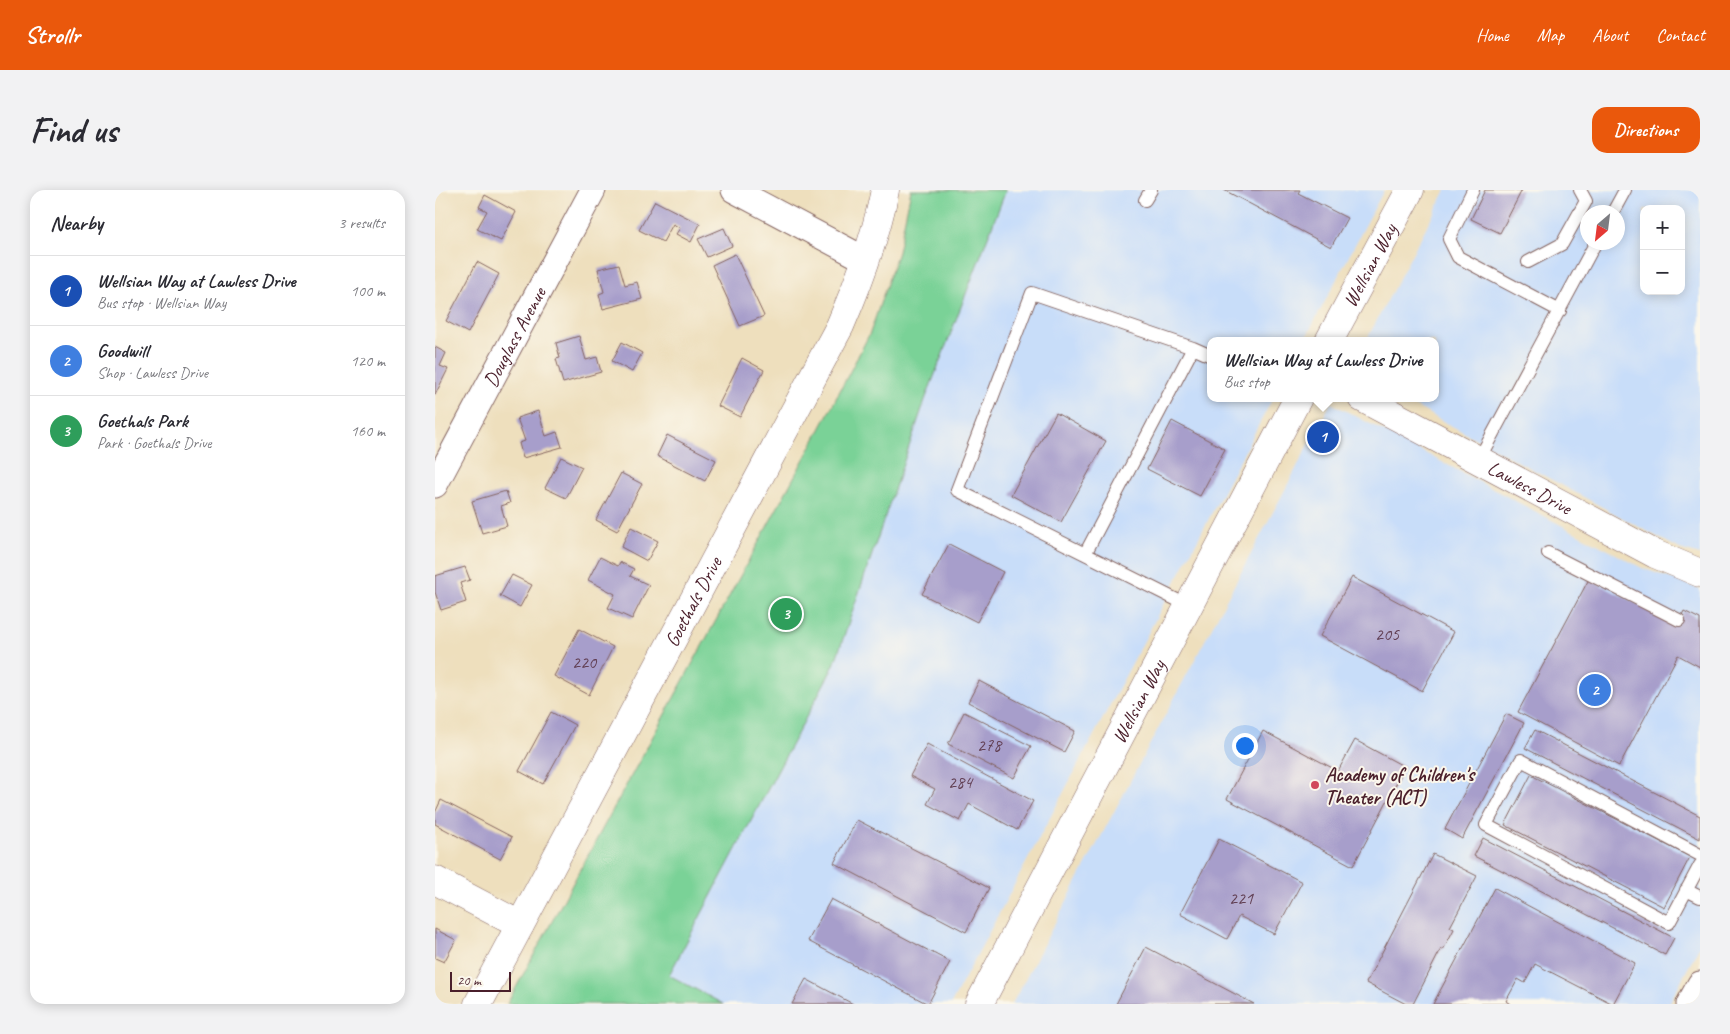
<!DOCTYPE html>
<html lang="en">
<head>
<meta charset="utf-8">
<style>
  :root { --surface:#fff; --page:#f2f2f3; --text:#2b2b33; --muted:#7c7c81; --line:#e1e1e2; --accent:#ea580c }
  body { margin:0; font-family:Caveat,sans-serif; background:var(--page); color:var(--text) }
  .controls { position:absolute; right:15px; top:15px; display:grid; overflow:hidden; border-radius:10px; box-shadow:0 2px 12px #0003 }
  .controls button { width:45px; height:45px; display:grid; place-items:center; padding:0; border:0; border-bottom:1px solid var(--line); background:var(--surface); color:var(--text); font:25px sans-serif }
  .compass { position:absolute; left:1145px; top:15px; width:45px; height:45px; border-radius:50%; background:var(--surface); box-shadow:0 2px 12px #0003; rotate:208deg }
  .scale { position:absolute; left:15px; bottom:12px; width:61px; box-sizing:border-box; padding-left:5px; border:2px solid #4a1f2b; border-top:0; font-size:14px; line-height:18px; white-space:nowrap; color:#4a1f2b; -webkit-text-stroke:4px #fbf7ec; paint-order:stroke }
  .you { position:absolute; left:809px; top:555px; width:18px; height:18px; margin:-12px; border:4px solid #fff; border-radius:50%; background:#1a73e8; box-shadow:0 0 0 8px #1a73e833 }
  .badge { display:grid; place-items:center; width:32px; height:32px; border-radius:50%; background:var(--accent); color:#fff; font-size:16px; font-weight:700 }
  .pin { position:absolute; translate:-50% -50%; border:2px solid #fff; box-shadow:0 1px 5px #0006 }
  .popup { position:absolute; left:772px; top:147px; width:232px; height:65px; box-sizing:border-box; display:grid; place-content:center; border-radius:10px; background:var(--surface); filter:drop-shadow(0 1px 4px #0005); font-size:16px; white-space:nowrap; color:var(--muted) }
  .popup b { font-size:19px; color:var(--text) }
  .popup::after { content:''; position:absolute; left:50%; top:100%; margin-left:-10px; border:10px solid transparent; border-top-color:var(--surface) }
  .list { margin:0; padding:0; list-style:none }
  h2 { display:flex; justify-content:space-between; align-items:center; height:65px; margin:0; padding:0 20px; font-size:21px }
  h2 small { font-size:16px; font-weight:400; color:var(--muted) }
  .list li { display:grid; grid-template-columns:32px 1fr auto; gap:15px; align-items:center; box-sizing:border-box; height:70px; padding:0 20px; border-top:1px solid var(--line) }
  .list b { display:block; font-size:19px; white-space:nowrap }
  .list p { margin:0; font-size:16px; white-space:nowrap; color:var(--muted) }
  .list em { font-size:16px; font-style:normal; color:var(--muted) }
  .map { position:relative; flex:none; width:1265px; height:814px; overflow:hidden; border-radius:15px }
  header { display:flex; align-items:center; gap:30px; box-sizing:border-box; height:70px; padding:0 25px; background:var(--accent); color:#fff }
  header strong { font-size:24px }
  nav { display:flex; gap:28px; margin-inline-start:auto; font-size:18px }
  .intro { display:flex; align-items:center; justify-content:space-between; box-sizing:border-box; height:120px; padding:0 30px }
  h1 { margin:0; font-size:35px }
  .button { padding:12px 22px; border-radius:15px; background:var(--accent); color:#fff; font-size:18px; font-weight:700 }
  main { display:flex; gap:30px; padding:0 30px }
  aside { flex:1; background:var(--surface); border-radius:15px; box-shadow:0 2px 12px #0003 }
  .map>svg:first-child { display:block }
</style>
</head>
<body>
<header>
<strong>Strollr</strong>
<nav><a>Home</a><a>Map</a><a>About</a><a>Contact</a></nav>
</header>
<div class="intro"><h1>Find us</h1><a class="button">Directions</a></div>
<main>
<aside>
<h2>Nearby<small>3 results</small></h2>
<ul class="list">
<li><span class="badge" style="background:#1a4fb4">1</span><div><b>Wellsian Way at Lawless Drive</b><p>Bus stop · Wellsian Way</p></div><em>100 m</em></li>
<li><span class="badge" style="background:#3f7fe0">2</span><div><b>Goodwill</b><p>Shop · Lawless Drive</p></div><em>120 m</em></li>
<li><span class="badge" style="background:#2e9e5b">3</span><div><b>Goethals Park</b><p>Park · Goethals Drive</p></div><em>160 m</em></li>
</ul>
</aside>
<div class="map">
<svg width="1265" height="814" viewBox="0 0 1265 814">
  <rect width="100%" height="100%" fill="#fbf7ec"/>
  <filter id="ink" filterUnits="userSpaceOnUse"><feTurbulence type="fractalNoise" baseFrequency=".02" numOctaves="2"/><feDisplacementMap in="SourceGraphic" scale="10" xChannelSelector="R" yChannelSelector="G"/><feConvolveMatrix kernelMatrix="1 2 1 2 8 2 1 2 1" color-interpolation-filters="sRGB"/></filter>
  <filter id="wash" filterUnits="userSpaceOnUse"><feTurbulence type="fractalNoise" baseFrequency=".0096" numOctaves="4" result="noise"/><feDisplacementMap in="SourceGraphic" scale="20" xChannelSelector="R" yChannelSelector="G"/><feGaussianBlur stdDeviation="1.12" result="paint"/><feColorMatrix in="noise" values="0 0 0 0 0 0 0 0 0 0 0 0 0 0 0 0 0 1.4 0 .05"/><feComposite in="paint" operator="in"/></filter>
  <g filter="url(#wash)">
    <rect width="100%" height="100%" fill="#eedfbd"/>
    <path fill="#c8ddf9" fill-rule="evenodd" d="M571 0H949L869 151H776V208H838L516 814H288L234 785 399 475 490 210Z
      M1011 0H1265V365L1245 359 965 208H1000V151H931ZM1209 19H1246V101H1209ZM1152 22H1182V52H1152Z
      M896 213 1207 378 1265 399V755L1234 814H577Z"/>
    <path fill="#7ad297" stroke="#627861" d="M476 0H571L490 210 399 475 234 785 288 814H72L382 245 435 143 463 62Z"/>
    <g id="blocks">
      <path fill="#a79ecb" d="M789 0H865L863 3 912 28 896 57Z
        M1050 0H1087L1065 43 1036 29Z
        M50 5 81 22 66 51 42 39 52 21 44 17Z
        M220 11 265 34 256 52 241 44 245 38 238 34 228 52 204 40Z
        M289 38 297 56 272 67 263 49Z
        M300 64 329 126 305 136 277 75Z
        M42 72 64 84 33 143 11 131Z
        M184 74 190 95 202 92 207 109 168 119 164 104 169 102 163 79Z
        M144 146 151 170 162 167 166 182 128 193 121 169 125 168 121 153Z
        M187 152 207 163 197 182 177 171Z
        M0 157 11 163 5 176 13 179 0 205Z
        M307 168 329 180 305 227 283 216Z
        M103 221 111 246 122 242 127 257 88 268 84 253 90 251 82 228Z
        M621 223 671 251 626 332 576 305Z
        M737 231 790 259 765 306 712 279Z
        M232 245 281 270 270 291 222 266Z
        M126 267 147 277 131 308 110 298Z
        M186 283 207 294 182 341 161 330Z
        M71 301 75 313 66 316 72 336 47 343 37 311Z
        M196 337 223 351 212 371 186 357Z
        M514 354 568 382 542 432 487 404Z
        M165 367 183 376 185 372 199 379 195 386 214 395 197 429 173 418 180 404 153 390Z
        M30 377 35 390 25 393 31 412 6 420 0 402V386Z
        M77 385 97 395 85 417 65 406Z
        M917 387 1019 442 987 501 885 446Z
        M1154 389 1242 435 1249 421 1265 429V477L1243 465 1184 576 1083 522Z
        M144 439 178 457 154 505 119 486Z
        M544 491 640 541 629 562 533 512Z
        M116 522 140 535 108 594 84 581Z
        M529 522 596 556 579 588 513 554Z
        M1071 524 1089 533 1027 649 1010 639Z
        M1100 540 1265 626V649L1090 558Z
        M828 541 903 581 920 550 970 577 918 676 792 609Z
        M492 554 598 611 582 640 534 614 525 631 492 614 500 599 475 586Z
        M1096 585 1255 667 1229 717 1070 635Z
        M6 610 77 647 65 669 0 634V623Z
        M422 630 554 698 531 742 399 673Z
        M1048 648 1239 748 1230 765 1039 666Z
        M784 649 867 692 839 744 804 726 792 749 745 724Z
        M998 664 1042 686 1015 737 1019 739 1008 760 1006 759 978 814H971L931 793Z
        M1060 698 1200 773 1178 814 1100 774 1090 793 1083 789 1071 811 1075 814H998Z
        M396 709 515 772 493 814 373 751Z
        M0 739 21 750 9 772 0 768Z
        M711 757 819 814H681Z
        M371 789 418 814H357Z"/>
    </g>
  </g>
  <g filter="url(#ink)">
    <use href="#blocks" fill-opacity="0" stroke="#83625e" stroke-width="1"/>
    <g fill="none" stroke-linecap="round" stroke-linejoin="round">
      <g stroke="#83625e" stroke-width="14">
        <path id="lane" d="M1038 0 1014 49 1023 67 1125 121
          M710 10 716 0
          M1178 22 1190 0
          M1093 72 1127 54 1151 11 1145 0
          M1043 271 1161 52
          M1113 363 1244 430
          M650 364 758 158
          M754 416 522 300 597 103 758 158 776 166
          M1265 665 1086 570 1051 635 1234 733 1265 675
          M1251 700 1265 707"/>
      </g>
      <g stroke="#83625e" stroke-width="27">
        <g id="street">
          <path d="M299 0 431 70"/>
          <path id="s1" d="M0 295 158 0"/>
          <path d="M1254 814 1265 794"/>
        </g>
      </g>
      <g stroke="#83625e" stroke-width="29">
        <g id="secondary">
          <path id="s2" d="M894 151 975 0"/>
          <path id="s3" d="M927 208 1220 364 1265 383"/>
          <path d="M0 690 85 735"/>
          <path id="s4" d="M43 814 405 136C424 92 441 47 450 0"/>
          <path id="s5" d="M544 814 863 208"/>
        </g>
      </g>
      <use href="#lane" stroke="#fff" stroke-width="12"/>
      <use href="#street" stroke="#fff" stroke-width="25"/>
      <use href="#secondary" stroke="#fff" stroke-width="28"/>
    </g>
  </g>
  <circle fill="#d1495b" stroke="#fbf7ec" stroke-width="2" cx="880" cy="595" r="5"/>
  <g text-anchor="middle" stroke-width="4" stroke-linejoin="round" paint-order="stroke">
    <g font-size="18" fill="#613f53">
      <text x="952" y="450">205</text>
      <text x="149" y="478">220</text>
      <text x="554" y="561">278</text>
      <text x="525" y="598">284</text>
      <text x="806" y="714">221</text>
    </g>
    <g font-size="20" fill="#4a1f2b" stroke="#fbf7ec">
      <text dy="7" stroke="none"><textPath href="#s2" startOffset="86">Wellsian Way</textPath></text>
      <text dy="7" stroke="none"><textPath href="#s1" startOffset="168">Douglass Avenue</textPath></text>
      <text dy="7" stroke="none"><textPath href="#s3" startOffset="190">Lawless Drive</textPath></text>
      <text dy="7" stroke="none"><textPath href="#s4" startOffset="456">Goethals Drive</textPath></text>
      <text dy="7" stroke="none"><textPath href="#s5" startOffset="342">Wellsian Way</textPath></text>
    </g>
    <g font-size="20" font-weight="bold" fill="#4a1f2b" stroke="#fbf7ec" text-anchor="start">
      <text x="890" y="591">Academy of Children's<tspan x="890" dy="23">Theater (ACT)</tspan></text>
    </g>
  </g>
</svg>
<div class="controls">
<button>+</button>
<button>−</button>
</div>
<svg class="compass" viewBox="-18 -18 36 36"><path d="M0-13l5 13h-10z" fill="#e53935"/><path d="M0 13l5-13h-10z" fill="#7c7c81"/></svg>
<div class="scale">20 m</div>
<div class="you"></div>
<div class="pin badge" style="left:888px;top:247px;background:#1a4fb4">1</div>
<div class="popup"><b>Wellsian Way at Lawless Drive</b>Bus stop</div>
<div class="pin badge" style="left:1160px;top:500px;background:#3f7fe0">2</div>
<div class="pin badge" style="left:351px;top:424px;background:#2e9e5b">3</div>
</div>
</main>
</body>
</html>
